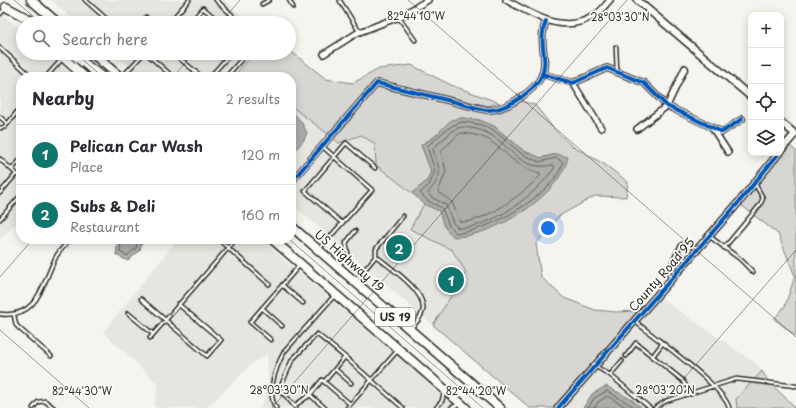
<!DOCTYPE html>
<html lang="en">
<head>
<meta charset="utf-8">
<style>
  :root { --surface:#fff; --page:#f7f7f7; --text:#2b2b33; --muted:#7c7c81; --line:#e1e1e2; --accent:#0f766e }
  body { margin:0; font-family:"Playpen Sans",sans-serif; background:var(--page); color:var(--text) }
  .controls { position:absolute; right:12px; top:12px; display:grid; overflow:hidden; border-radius:8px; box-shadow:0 2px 10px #0003 }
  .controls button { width:36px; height:36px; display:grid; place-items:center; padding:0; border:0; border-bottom:1px solid var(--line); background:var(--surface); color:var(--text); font:20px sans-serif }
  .you { position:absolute; left:548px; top:228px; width:14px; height:14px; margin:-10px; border:3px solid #fff; border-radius:50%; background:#1a73e8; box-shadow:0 0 0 6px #1a73e833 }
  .badge { display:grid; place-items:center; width:26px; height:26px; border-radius:50%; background:var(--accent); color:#fff; font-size:13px; font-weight:700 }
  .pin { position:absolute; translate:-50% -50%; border:2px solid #fff; box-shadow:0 1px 4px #0006 }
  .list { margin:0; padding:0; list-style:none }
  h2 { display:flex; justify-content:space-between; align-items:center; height:52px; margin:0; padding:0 16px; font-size:17px }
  h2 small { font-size:13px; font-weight:400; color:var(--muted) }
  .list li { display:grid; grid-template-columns:26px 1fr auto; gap:12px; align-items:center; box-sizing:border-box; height:60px; padding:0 16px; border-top:1px solid var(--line) }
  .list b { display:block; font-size:15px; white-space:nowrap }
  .list p { margin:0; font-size:13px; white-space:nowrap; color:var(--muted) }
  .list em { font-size:13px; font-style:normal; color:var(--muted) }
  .icon { flex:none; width:22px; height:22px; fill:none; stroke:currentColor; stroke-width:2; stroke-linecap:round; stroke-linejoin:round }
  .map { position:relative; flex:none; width:796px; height:408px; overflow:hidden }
  .search { position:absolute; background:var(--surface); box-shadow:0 2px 10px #0003; left:16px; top:16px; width:280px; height:44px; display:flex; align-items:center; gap:10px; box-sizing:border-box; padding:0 14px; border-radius:22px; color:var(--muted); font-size:15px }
  .panel { position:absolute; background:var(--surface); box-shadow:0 2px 10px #0003; left:16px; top:72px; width:280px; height:172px; border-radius:16px }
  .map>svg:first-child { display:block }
</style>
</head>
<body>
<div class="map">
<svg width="796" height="408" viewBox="0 0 796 408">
  <rect width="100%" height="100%" fill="#f5f4ef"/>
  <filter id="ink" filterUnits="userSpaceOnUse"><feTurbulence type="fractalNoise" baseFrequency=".025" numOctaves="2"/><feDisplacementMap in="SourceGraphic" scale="8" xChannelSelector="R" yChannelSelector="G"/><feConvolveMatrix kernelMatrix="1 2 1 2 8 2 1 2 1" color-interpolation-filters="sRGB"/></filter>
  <g filter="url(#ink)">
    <path fill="#e6e5e0" d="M51 0H224L249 23H78Z
      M0 12 23 32V53H47L74 77H21V218L0 239Z
      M113 53H254L233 77H142Z
      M292 105 328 134 291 177V155L304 140 291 110Z
      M361 135 375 144 376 165 425 203 410 229 452 250 466 272 433 325 291 204V188L334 139 339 143Z
      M178 239H260L459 408H259L265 400 268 381 267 354 254 362 211 404 204 408H157L154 406 158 384 103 332Z
      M659 297 757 364 762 371 736 399 737 408H640L631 399 612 388 597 391 592 394 583 408H563Z"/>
    <path fill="#d7d6d2" stroke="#81807e" d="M289 50 326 79 353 83 379 69 411 65 451 85 500 103 488 106 377 80 374 81 328 134 291 106V77H233L254 53H289Z
      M378 87 488 113 510 107 521 101 535 105 554 129 572 146 604 164 628 182 626 197 595 196 559 216 536 244 541 277 564 298 595 310 616 312 638 311 553 408H530L433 325 466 272 452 250 410 229 424 204 439 211 445 228 524 211 555 182 556 154 541 158 524 151 494 126 479 120 462 118 451 120 434 137 421 145 431 171 427 181 412 193 376 165 375 144 361 135 339 143 334 139Z
      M790 146 796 151V336L774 319 785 306 795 276 778 234 741 205Z
      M762 371 768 381 796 408H737L736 399Z"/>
    <path fill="#adaca9" stroke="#797877" d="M291 110 302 123 307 133 304 140 291 155Z
      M462 118 479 120 494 126 524 151 541 158 556 154 568 157C560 197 492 237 454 237L445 228 439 211 424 204 412 193 427 181 431 171 421 145 434 137 451 120Z
      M118 239H142L140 250 128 261 116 255Z
      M606 386 631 399 641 407 583 408 592 394Z"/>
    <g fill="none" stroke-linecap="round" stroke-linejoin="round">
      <path stroke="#5f5f5d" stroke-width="1" d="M462 122 478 124 492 129 522 154 539 162 556 158 563 162C557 193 486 233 456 233L449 226 442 208 428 201 420 193 430 184 435 171 427 146C438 138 448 125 462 122Z
        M462 127C471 128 481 129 489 134 513 147 520 172 553 165L555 167C537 194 491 229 458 228L453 223 446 205 431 197 428 193C446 171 438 172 433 148L455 129Z
        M462 133C470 134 479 135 487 139 507 151 514 167 540 173V176C524 193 485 223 460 222L452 202 438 192 446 171 441 151 459 134Z
        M121 239 120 252 127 256 136 248 138 239
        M588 408 594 398 607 391 636 408
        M594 408 598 402 607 396 628 408"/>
      <g stroke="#2b2b2b" stroke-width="5.5">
        <path id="service" d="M85 0 111 23
          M216 0 232 15V18L228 23
          M289 0 293 7
          M340 1 359 31
          M262 4 269 0
          M0 14 5 9
          M399 18 415 40
          M141 23 146 17
          M169 23 189 0
          M190 23 203 8 221 23
          M616 47 617 72
          M0 48 32 77
          M146 53 173 77
          M173 53 202 77
          M46 77 62 59
          M122 77 144 53
          M210 77 231 53
          M226 77 247 53
          M0 117 7 123
          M0 128 5 127 21 107
          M0 159 21 178
          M12 169 21 159
          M0 193 16 174
          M0 219 21 195
          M342 223 305 191 346 143 375 168
          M709 236 740 259 753 272
          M218 239 269 284
          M69 241 75 239
          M320 248 372 190 322 146
          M724 248 760 205 763 198 755 184
          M677 251 686 261
          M376 256V249L403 216
          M339 265 348 254 346 243 355 231
          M670 278 668 270 681 245 685 243 697 248
          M356 280 376 256C389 267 426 291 423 310 421 318 416 323 411 328
          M282 285 303 303
          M141 299 207 356 221 340 178 304
          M262 308 282 326
          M128 313 153 334
          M0 314C38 319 42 285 55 259 58 251 66 246 69 239
          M14 315 16 325 20 329 51 356
          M635 321C654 338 725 387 729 408
          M150 338 236 239
          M271 340 250 322 299 266
          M626 356 636 343 682 380 691 394
          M652 357 662 344
          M622 361 610 375 650 408
          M595 366 610 375
          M335 369 345 357 403 408
          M324 382 335 369 351 383
          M273 388 285 395 296 408
          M279 391 292 360 317 334 345 357
          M310 395 325 408
          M294 406 310 395 322 380 350 404
          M33 408 38 402 45 401 54 408
          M276 408C266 393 276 367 284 352L334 296
          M347 408 398 350
          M436 408 442 401 444 392
          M451 408 460 404
          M655 408 666 401 736 379 796 386"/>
      </g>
      <g stroke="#2b2b2b" stroke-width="8">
        <path id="minor" d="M506 0C534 15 564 36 595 15 601 12 605 5 610 0
          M324 54 357 33 399 17 428 0
          M542 74 573 83 607 68 644 83 667 106 722 132 742 119
          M573 83 601 128
          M637 129 667 106 685 68
          M713 129 728 152
          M291 182 377 83C402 89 426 95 451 101 463 104 475 108 487 110 505 111 535 91 542 75 549 59 537 41 546 21"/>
      </g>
      <g stroke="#2b2b2b" stroke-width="9">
        <path id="tertiary" d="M637 0 751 97
          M781 122 795 134 781 150
          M558 408 739 202 779 153"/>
      </g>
      <g stroke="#2b2b2b" stroke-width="11">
        <path id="trunk" d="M31 0 58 23
          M6 7 36 23
          M58 53 85 77
          M71 53 102 77
          M92 53 120 77
          M291 226 500 408
          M272 239 466 408"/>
      </g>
      <use href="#service" stroke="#fdfcf7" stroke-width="2.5"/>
      <use href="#minor" stroke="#fdfcf7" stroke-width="5"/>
      <use href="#tertiary" stroke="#fdfcf7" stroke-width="6"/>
      <use href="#trunk" stroke="#fdfcf7" stroke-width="8"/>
      <g stroke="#fdfcf7" stroke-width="6">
        <path id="cycleway" d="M542 74 573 83 607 68 644 83 667 106 722 132 742 119
          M291 182 377 83C402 89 426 95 451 101 463 104 475 108 487 110 505 111 535 91 542 75 549 59 537 41 546 21
          M558 408 739 202 779 153"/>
      </g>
      <use href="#cycleway" stroke="#0057b8" stroke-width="4"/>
    </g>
  </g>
  <path fill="none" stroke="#2b2b2b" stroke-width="1" stroke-opacity="0.45" d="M14 0 41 23M408 0 796 337M220 23 240 0M75 53 103 77M173 77 194 53M289 239 483 408M0 277 33 239M0 330 89 408M272 408 627 0M658 408 796 250"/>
  <g text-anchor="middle" stroke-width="3.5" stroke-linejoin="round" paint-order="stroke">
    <rect fill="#fdfcf7" stroke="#6a6a68" stroke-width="1" x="375" y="308" width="40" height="18" rx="3"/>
    <g font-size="11" font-weight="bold" fill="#2b2b2b">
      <text x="395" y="321">US 19</text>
    </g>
    <g font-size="12" fill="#2b2b2b" stroke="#fdfcf7">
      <text transform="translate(349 261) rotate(41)" y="4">US Highway 19</text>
      <text transform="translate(662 275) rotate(-49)" y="4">County Road 95</text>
    </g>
  </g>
  <g font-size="10" text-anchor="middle" fill="#2b2b2b" stroke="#fdfcf7" stroke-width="3.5" stroke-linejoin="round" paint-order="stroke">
    <text x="416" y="20">82°44'10"W</text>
    <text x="620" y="21">28°03'30"N</text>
    <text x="279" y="394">28°03'30"N</text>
    <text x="665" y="394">28°03'20"N</text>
    <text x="82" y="395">82°44'30"W</text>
    <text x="476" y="395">82°44'20"W</text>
  </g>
</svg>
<div class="controls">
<button>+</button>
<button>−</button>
<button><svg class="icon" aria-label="locate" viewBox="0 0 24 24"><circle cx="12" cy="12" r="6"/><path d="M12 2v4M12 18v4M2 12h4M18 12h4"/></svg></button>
<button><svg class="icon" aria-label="layers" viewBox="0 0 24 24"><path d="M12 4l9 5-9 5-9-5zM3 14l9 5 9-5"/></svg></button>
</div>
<div class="you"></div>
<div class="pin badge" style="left:451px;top:280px">1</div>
<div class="pin badge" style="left:399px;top:248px">2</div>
<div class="search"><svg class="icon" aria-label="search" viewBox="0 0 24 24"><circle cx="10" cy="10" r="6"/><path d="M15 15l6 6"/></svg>Search here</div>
<section class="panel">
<h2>Nearby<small>2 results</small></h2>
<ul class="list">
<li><span class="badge">1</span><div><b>Pelican Car Wash</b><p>Place</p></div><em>120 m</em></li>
<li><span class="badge">2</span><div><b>Subs &amp; Deli</b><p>Restaurant</p></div><em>160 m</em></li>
</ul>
</section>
</div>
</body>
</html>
